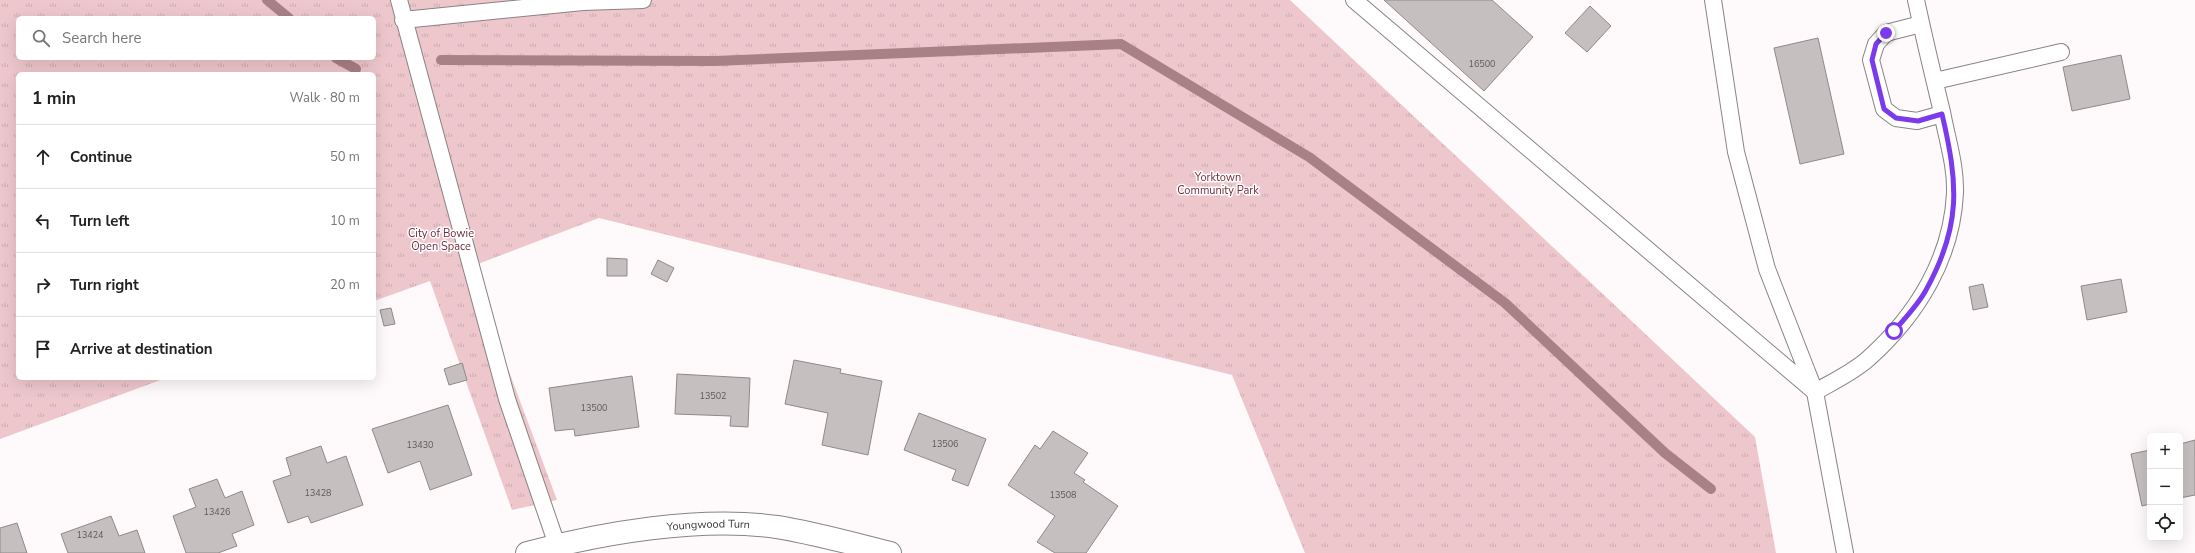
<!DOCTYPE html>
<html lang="en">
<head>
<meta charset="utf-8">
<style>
  :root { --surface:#fff; --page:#f2f2f2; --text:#222; --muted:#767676; --line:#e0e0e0 }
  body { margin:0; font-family:"Nunito Sans",sans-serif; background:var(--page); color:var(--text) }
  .controls { position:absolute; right:12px; bottom:12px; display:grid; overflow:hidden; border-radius:6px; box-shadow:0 4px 16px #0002 }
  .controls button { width:36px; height:36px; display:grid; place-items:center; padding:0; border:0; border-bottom:1px solid var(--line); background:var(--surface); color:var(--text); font:20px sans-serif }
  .stop { position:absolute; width:12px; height:12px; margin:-9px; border:3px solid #7c3aed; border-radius:50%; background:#fff }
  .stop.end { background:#7c3aed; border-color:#fff; box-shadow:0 1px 4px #0008 }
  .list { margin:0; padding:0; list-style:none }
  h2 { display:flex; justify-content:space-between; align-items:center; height:52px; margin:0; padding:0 16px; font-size:17px }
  h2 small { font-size:13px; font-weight:400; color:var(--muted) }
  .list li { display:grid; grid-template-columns:26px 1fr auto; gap:12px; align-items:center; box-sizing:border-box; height:64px; padding:0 16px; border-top:1px solid var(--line) }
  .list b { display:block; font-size:15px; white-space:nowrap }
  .list em { font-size:13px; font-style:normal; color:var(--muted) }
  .icon { flex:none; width:22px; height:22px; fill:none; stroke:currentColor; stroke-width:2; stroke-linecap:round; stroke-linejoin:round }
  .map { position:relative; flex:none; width:2195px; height:553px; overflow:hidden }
  .search { position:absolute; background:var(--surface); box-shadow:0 4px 16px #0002; left:16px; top:16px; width:360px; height:44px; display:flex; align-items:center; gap:10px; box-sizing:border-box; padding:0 14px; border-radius:6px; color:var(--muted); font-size:15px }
  .panel { position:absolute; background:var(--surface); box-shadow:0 4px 16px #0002; left:16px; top:72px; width:360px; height:308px; border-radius:6px }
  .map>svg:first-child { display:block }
</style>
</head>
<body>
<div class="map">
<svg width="2195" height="553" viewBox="0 0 2195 553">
  <defs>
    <pattern id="park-tufts" width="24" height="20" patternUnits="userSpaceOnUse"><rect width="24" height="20" fill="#eec7cd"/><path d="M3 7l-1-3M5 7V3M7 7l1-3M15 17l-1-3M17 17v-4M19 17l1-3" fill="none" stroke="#cdacb1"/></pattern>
  </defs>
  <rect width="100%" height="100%" fill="#fef9fa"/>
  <path fill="url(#park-tufts)" fill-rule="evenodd" d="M0 0H1290L1755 437 1776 553H1305L1232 375 599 218 470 267 557 500 512 510 430 281 374 301V74H18V378H166L0 439ZM18 18H374V58H18Z"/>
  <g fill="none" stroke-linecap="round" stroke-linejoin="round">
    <path stroke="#aa8087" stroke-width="10" d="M267 0 289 18
      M336 58 356 69
      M441 60 715 61 1121 44 1309 157 1505 303 1665 453 1711 489"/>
  </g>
  <path fill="#c6bfc0" stroke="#90898a" d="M1384 0H1492L1533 37 1484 91Z
    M1590 6 1611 26 1587 52 1565 33Z
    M1818 38 1844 154 1800 164 1774 48Z
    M2121 55 2130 99 2072 111 2063 67Z
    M607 258 627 259V276H607Z
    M658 260 674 268 667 282 651 274Z
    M2121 279 2127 312 2087 320 2081 286Z
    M1983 284 1988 307 1973 310 1969 287Z
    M391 308 395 324 384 326 380 310Z
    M794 360 841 369 840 373 882 381 868 455 822 445 828 413 785 404Z
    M462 363 467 380 449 385 444 369Z
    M677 374 750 378 748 427 730 426 731 416 675 414Z
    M632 376 639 427 575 436 574 429 555 431 549 388Z
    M448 405 472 475 430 490 420 461 388 473 372 429Z
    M919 413 986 439 968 486 952 480 956 470 904 450Z
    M1053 431 1088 453 1074 473 1085 480 1083 482 1118 506 1086 553H1055L1037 542 1055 516 1008 485 1035 445 1040 449Z
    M2195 440V495L2180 498V444Z
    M321 446 327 463 346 456 363 505 311 523 308 516 288 523 273 481 291 475 286 458Z
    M2150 450V504L2142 506 2131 454Z
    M217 479 225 498 242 491 254 525 232 534 237 546 218 553H186L173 516 196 507 189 489Z
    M111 516 119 536 137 530 145 553H68L61 534Z
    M17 523 27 553H0V528Z"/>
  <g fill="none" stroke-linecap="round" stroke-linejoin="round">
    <g stroke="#8a8384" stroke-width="18">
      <path id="lane" d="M399 0 507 399 557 545
        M1354 0 1815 392C1832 382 1854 372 1869 358 1917 315 1952 258 1955 193 1956 166 1947 139 1942 112 1933 75 1924 37 1916 0
        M1713 0 1736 152 1767 269 1815 392 1845 553
        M403 20 583 2 643 0
        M1921 24 1886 33 1876 44 1871 60 1884 109 1896 118 1917 121 1942 114
        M1935 81 2061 52"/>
    </g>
    <g stroke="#8a8384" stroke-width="24">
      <g id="street">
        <path id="s1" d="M527 553C601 533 700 516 777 527 815 533 853 544 890 553"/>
      </g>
    </g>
    <use href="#lane" stroke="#fff" stroke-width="16"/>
    <use href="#street" stroke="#fff" stroke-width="22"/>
  </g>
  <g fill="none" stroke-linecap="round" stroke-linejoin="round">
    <path stroke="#7c3aed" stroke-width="5" d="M1886 33 1876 44 1872 60 1884 109 1896 118 1918 121 1942 114C1958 183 1962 225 1926 290 1918 305 1905 318 1894 331"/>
  </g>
  <g text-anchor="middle" stroke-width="3" stroke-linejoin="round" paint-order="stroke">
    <g font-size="9" fill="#5d595a">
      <text x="1482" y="67">16500</text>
      <text x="713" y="399">13502</text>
      <text x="594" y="411">13500</text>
      <text x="945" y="447">13506</text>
      <text x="420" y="448">13430</text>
      <text x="318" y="496">13428</text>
      <text x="1063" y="498">13508</text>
      <text x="217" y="515">13426</text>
      <text x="90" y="538">13424</text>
    </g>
    <g font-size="11" fill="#732d3e" stroke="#fff">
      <text x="1218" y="181">Yorktown<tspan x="1218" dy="13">Community Park</tspan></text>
      <text x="441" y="237">City of Bowie<tspan x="441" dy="13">Open Space</tspan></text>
    </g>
    <g font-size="11" fill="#3a3738" stroke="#fff">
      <text dy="4" stroke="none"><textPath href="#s1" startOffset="184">Youngwood Turn</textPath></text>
    </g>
  </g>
</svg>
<div class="controls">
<button>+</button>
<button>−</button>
<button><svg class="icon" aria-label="locate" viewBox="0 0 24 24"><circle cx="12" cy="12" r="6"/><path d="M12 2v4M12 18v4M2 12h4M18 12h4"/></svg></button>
</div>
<div class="stop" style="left:1894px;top:331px"></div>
<div class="stop end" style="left:1886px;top:33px"></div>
<div class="search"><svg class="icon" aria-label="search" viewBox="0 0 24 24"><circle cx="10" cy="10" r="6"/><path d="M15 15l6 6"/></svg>Search here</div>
<section class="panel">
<h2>1 min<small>Walk · 80 m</small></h2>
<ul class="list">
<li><svg class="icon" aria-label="ahead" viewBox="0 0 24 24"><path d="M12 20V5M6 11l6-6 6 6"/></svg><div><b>Continue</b></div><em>50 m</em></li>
<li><svg class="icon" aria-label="left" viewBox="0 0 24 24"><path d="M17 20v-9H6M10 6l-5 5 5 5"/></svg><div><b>Turn left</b></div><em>10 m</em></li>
<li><svg class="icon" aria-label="right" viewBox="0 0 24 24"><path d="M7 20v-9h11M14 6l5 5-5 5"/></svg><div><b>Turn right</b></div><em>20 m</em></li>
<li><svg class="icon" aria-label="arrive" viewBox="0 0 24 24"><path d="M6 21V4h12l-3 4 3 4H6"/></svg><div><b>Arrive at destination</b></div></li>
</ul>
</section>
</div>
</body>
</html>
